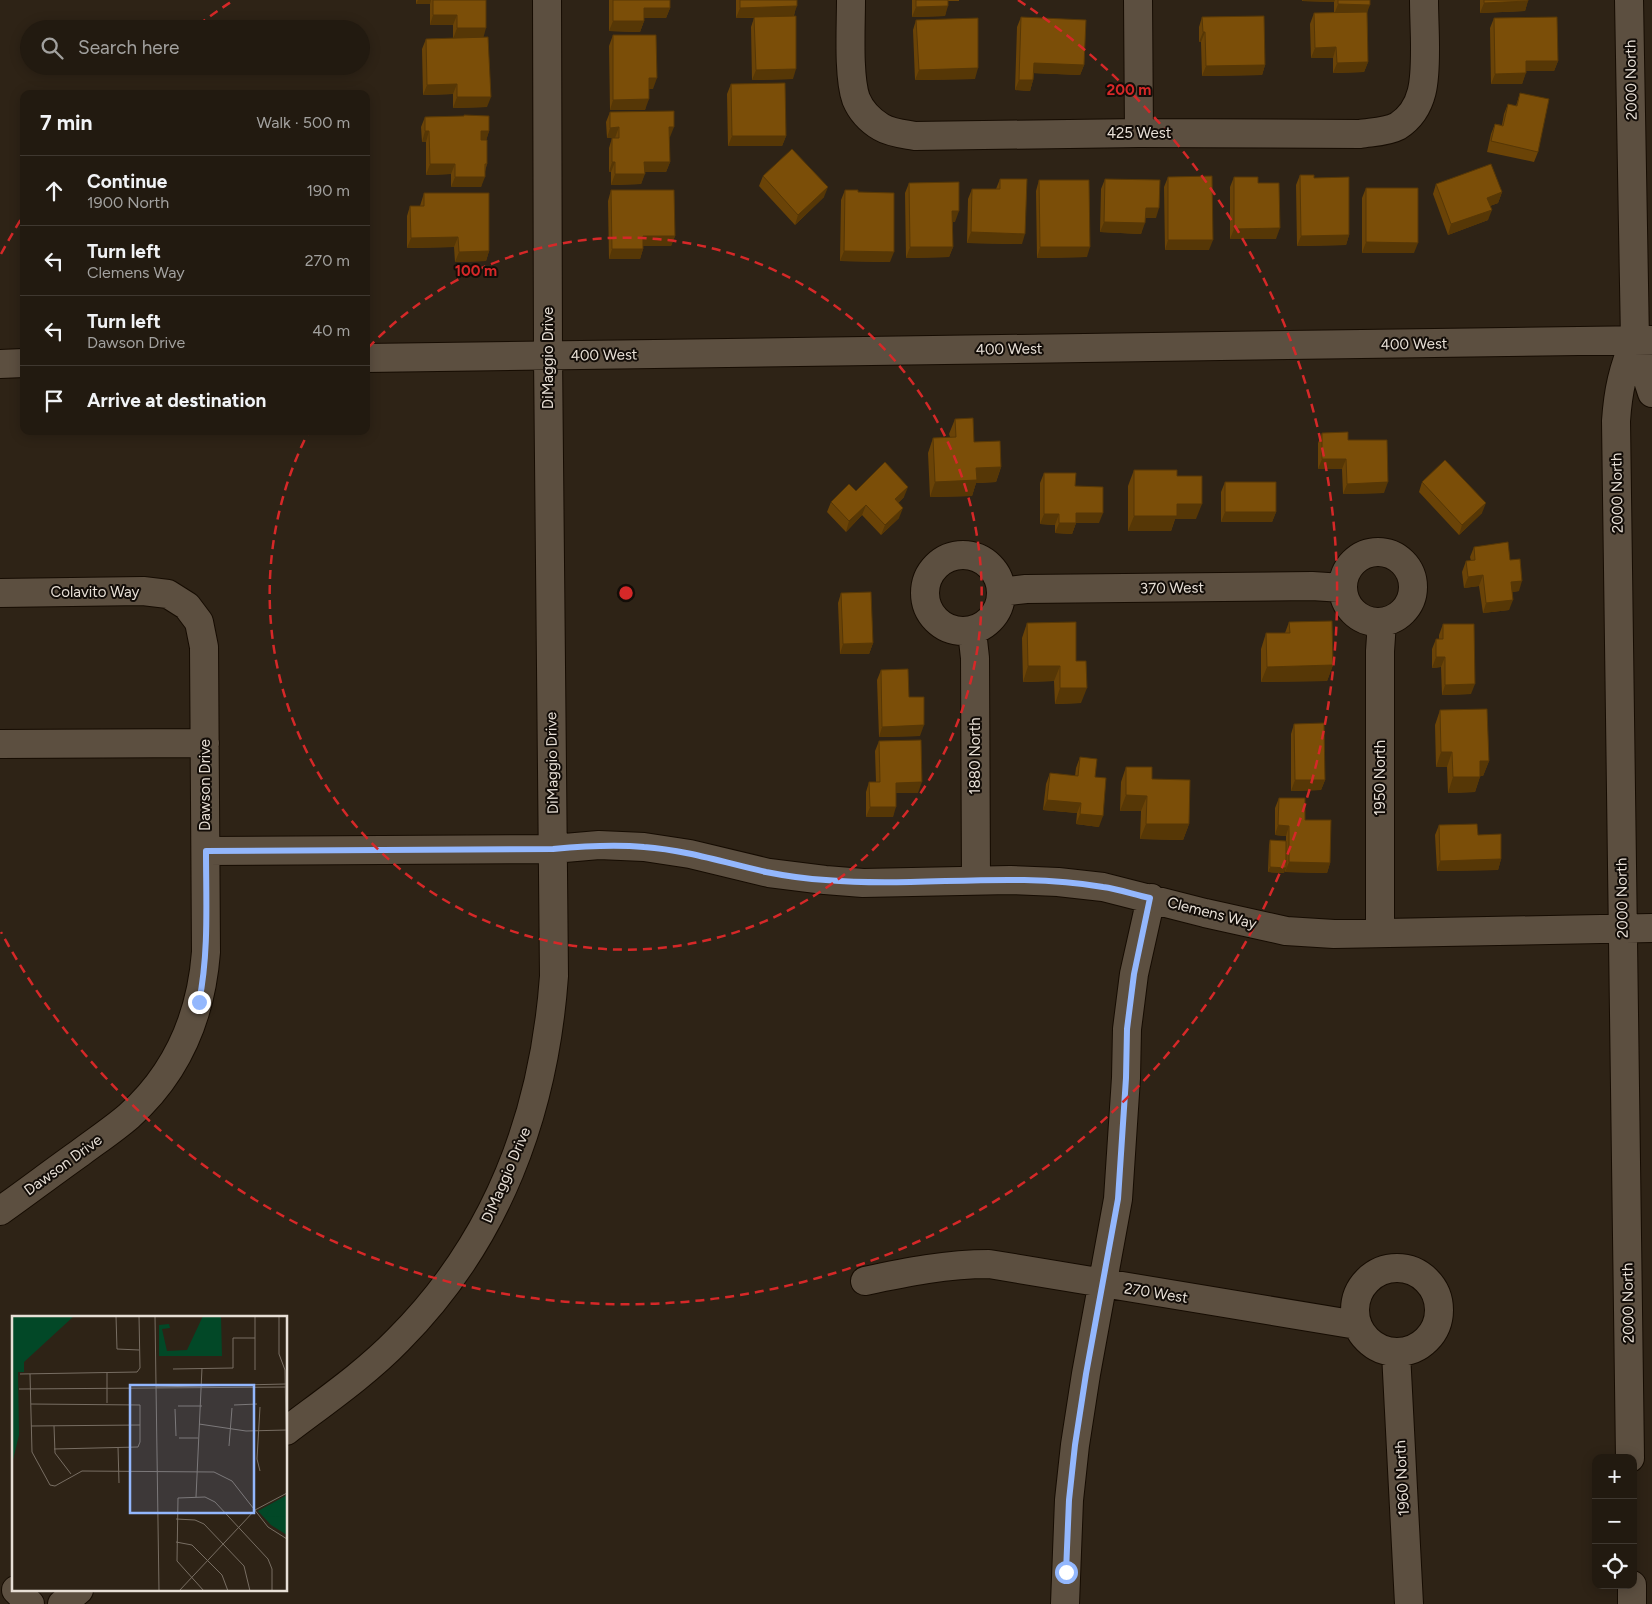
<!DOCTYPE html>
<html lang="en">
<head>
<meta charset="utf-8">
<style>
  :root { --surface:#221a10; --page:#2a2319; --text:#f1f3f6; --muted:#a2a19f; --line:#3f3830 }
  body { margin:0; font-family:Figtree,sans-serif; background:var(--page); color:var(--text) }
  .controls { position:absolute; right:15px; bottom:15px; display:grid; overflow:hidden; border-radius:10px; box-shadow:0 2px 12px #0003 }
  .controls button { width:45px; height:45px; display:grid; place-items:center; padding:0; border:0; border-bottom:1px solid var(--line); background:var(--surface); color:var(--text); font:25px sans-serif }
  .stop { position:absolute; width:15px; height:15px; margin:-11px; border:4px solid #93b7fd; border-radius:50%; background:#fff }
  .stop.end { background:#93b7fd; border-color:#fff; box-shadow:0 1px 5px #0008 }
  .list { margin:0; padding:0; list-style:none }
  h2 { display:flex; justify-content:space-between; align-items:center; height:65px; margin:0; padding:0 20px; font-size:21px }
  h2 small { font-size:16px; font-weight:400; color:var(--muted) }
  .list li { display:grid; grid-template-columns:32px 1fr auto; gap:15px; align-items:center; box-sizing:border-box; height:70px; padding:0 20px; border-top:1px solid var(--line) }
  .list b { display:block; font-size:19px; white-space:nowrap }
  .list p { margin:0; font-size:16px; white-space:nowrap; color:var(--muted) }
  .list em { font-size:16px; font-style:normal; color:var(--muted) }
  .icon { flex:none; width:28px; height:28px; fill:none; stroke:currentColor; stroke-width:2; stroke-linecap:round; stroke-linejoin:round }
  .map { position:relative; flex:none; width:1652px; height:1604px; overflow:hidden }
  .search { position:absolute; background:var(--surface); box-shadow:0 2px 12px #0003; left:20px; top:20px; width:350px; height:55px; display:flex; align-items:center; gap:12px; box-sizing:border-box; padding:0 18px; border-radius:28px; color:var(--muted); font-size:19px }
  .panel { position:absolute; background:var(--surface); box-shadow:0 2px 12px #0003; left:20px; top:90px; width:350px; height:345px; border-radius:10px }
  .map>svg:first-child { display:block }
</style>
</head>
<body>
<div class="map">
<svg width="1652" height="1604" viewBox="0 0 1652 1604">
  <rect width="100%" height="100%" fill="#2e2316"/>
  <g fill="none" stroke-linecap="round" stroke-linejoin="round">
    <g stroke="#160c02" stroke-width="30">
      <path id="minor" d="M851 0C851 26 848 76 856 99 861 111 871 121 881 127 891 133 904 134 915 136L1139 133 1360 134C1372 132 1387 132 1398 126 1426 108 1425 76 1425 46 1425 31 1424 15 1424 0
        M1138 0 1139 133
        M1629 0 1635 341 1652 393
        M366 358 1652 340
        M0 364 24 363
        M1343 587a35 35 0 1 1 70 0a35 35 0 1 1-70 0Z
        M925 593a38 38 0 1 1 76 0a38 38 0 1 1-76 0Z
        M1001 592 1026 589 1312 586 1343 588
        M0 593 143 591 168 594 187 606 199 622 204 647 206 952C201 1017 178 1072 129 1116 114 1129 96 1141 80 1153 53 1172 27 1192 0 1211
        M972 631 975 658 976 880
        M0 744 205 743
        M206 851 553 849 599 845 644 847 690 854 769 873 825 880 863 883 1010 880 1058 882 1103 887 1205 913 1286 931 1334 934 1652 928
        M1380 933V651L1382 622
        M1355 1310a42 42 0 1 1 84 0a42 42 0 1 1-84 0Z
        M865 1281C907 1272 947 1264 989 1264L1357 1325
        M1396 1353 1409 1604
        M286 1431C324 1402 365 1374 398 1340 497 1241 544 1114 554 976L548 356 547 0
        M1630 1458 1616 421C1618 391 1623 368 1635 341
        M1632 1585V1604
        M16 1590 30 1604
        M62 1604 79 1590
        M1065 1604 1069 1500 1075 1445 1086 1374 1118 1199 1126 1078 1127 1029 1134 974 1151 898"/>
    </g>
    <use href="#minor" stroke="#5c4f40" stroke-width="28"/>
  </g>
  <path fill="#6a4307" d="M416 0H486L483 38 487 107 453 108V94L423 95 422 49 426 39 453 38V25H430V4H416Z
    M609 0H670V8L666 18H644V21L640 32 609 31Z
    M736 0H797L794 16 793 79 752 80 751 27 754 18H736Z
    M912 0H959V1H948L945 16 912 17Z
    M1302 0H1370L1367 13 1368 62 1364 72 1333 73V58H1311L1310 24 1314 13H1334V2L1302 1Z
    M1480 0H1528L1525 11 1480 13Z
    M1021 17 1084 65 1080 75 1034 73 1033 80 1030 91 1015 90 1017 27Z
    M1202 17 1265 65 1262 75 1202 76 1201 42H1199V27Z
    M1494 18 1558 61 1554 71H1526L1522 84H1491L1490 28Z
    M916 20 975 79 915 80 913 30Z
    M613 35 653 89H649L645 110H610L609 46Z
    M731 84 786 136 782 146H728L727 94Z
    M1520 93 1538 152 1534 162 1487 152 1491 134 1495 124 1502 125 1504 114 1508 104 1516 106Z
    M610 112 670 137H669L670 162 666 172H645L641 184 611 185V172H609V148L612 138H615H607L606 122Z
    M464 115 489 131 486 140 487 164 481 187H451V174L426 175V142H422L421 127 425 117 464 116Z
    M1300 175 1314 178 1349 235 1346 245 1297 246 1296 185Z
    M763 176 824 197 795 225 759 186Z
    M1168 177 1209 250H1165L1164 187Z
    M1234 177 1258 183 1276 239H1230V187Z
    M1000 179 1022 244 967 243 968 199 972 189H996Z
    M1105 179 1156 218H1145L1141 234 1100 232 1101 189Z
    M1039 180 1087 257 1037 258 1036 191Z
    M909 183 955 222H953V247L949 257 906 258 905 193Z
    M1436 184 1502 192 1498 203 1490 206 1488 220 1448 235 1433 194Z
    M1366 188 1414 253H1362V198Z
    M611 190 675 236 671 246H643V249L640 259H609L608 201Z
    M845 190 858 192 890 262 840 261 841 200Z
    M424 193 489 251 486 261 455 262 454 247 407 248V216L410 206H420Z
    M955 419 974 442 1001 467 996 482 976 483 972 496 930 497 928 453 933 438 950 437 949 434Z
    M1322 433 1348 440 1384 493 1343 494 1342 469H1318V443Z
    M1134 470 1177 476 1196 519H1175L1171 531H1128V486Z
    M1044 473 1075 486 1099 523H1076L1072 534 1055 533V525L1040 524V483Z
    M1225 482 1276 512 1272 522H1221V492Z
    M1422 482 1482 513 1459 535 1419 492Z
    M856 491 904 497 898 503 899 518 881 535 862 515 846 532 827 512 831 502Z
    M1474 547 1510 560 1519 591 1512 592 1509 610 1483 613 1479 586 1464 588 1462 572 1466 561H1471L1470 557Z
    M841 593 873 643 869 654H840L838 603Z
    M1289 622 1333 665 1327 681 1261 682V649L1266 633H1285Z
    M1027 623 1076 661 1081 703 1055 704 1054 681 1023 682 1022 638Z
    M1443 624 1471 694 1442 695 1441 667 1432 668V649L1436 639H1439V635Z
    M881 670 909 697 920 736 879 737 877 680Z
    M1440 710 1489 761 1483 776H1480L1475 792 1448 793 1447 767H1436L1435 725Z
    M1294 724 1325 780 1321 790 1291 791V734Z
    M879 741 918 793H896L893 817H866V792L869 782H876L875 751Z
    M1080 757 1095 777 1099 827 1076 824 1077 813 1043 810 1046 784 1050 773 1075 776 1076 768Z
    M1126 767 1152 779 1189 824 1183 840 1140 839 1141 811H1120L1121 782Z
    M1279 798 1305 820 1330 863 1327 873 1285 872V868L1284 873 1268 872 1269 845 1270 840 1286 841V836L1275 835V808Z
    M1439 825 1478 835 1501 859 1498 870 1437 871 1435 835Z"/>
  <path fill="#563706" d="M418 0H431L430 4H416Z
    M1303 0H1335L1334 2 1302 1Z
    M1528 1 1525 11 1480 13 1484 3Z
    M1338 4 1370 5 1366 15H1334Z
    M797 6 793 17 736 18 740 8Z
    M948 6 945 16 912 17 916 7Z
    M644 8H670L666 18H640Z
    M433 15H457L453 25H430Z
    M613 21H644L640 32 609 31Z
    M457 28H486L483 39H453Z
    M1203 32H1205L1201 42H1199Z
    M1336 47 1333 58H1311L1315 48Z
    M1526 61H1558L1554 71H1522Z
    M1368 62 1364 72 1333 73 1337 63Z
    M1034 63 1084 65 1080 75 1030 73Z
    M1265 65 1262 75 1202 76 1206 66Z
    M978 68 975 79 915 80 919 70Z
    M796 69 793 79 752 80 756 70Z
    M1526 73 1522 84H1491L1495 74Z
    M649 78H657L653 89H645Z
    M1019 80H1033L1030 91 1015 90Z
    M457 84 453 94 423 95 427 85Z
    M457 97H491L487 107 453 108Z
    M649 99 645 110H610L613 100Z
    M619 127 615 138H607L610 128Z
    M669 127H674L670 137H665Z
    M425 131H429L426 142H422Z
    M481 131H489L486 141H477Z
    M732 136H786L782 146H728Z
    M612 162H615L611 172H609Z
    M644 162H670L666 172H641Z
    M430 164H455L451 174 426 175Z
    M615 174H645L641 184 611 185Z
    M455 177H485L481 187H451Z
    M828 187 824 197 795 225 798 215Z
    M1502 192 1498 203 1484 208 1487 198Z
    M1146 208H1159L1156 218H1142Z
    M1492 210 1488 220 1448 235 1451 224Z
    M952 211H959L955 222H949Z
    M1104 222 1145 223 1141 234 1100 232Z
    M1280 228 1276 239H1230L1234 229Z
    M971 232 1025 234 1022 244 967 243Z
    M1349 235 1346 245 1297 246 1301 236Z
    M643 236H675L671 246H640Z
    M458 237 454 247 407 248 411 238Z
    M1168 240H1213L1209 250H1165Z
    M1366 242 1418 243 1414 253H1362Z
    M910 247H953L949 257 906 258Z
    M1040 247H1090L1087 257 1037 258Z
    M612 249H643L640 259H609Z
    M489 251 486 261 455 262 459 252Z
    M844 251 894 252 890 262 840 261Z
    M1322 459H1346L1342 469H1318Z
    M1001 467 996 482 976 483 972 496 930 497 935 482 976 468Z
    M1388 482 1384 493 1343 494 1347 484Z
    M908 487 904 497 891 510 895 499Z
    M1486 503 1482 513 1459 535 1462 525Z
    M1177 504H1202L1196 519H1175L1171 531H1128L1134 516Z
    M866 505 862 515 846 532 849 521Z
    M903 508 899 518 881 535 885 525Z
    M1225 512H1276L1272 522H1221Z
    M1076 513H1103L1099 523H1072Z
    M1044 514H1059L1055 525 1040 524Z
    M1059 523H1076L1072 534 1055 533Z
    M1483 575 1479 586 1464 588 1468 577Z
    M1522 581 1519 591 1507 593 1511 582Z
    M1513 600 1509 610 1483 613 1486 603Z
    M873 643 869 654H840L843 644Z
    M1436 657H1445L1441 667 1432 668Z
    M1333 665 1327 681 1261 682 1267 667Z
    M1028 666H1060L1054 681 1023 682Z
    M1475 684 1471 694 1442 695 1445 685Z
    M1060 688H1087L1081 703 1055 704Z
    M924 725 920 736 879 737 882 727Z
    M1441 752H1452L1447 767H1436Z
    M1480 761H1489L1483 776H1474Z
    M1453 777H1480L1475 792 1448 793Z
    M1295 780H1325L1321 790 1291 791Z
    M922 782 918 793H892L896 783Z
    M1126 795 1147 796 1141 811H1120Z
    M1047 800 1081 803 1077 813 1043 810Z
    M870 807H896L893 817H866Z
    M1080 814 1103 816 1099 827 1076 824Z
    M1146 824H1189L1183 840 1140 839Z
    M1278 825 1289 826 1286 836 1275 835Z
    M1501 859 1498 870 1437 871 1440 861Z
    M1289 862 1330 863 1327 873 1285 872Z
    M1270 867 1286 868 1284 873 1268 872Z"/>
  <path fill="#7b4e08" stroke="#563706" d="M433 0H486V28H457V15H433Z
    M613 0H670V8H644V21H613Z
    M740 0H797V6L740 8Z
    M916 0H948V6L916 7Z
    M1338 0H1370V5L1338 4Z
    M1484 0H1528V1L1484 3Z
    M1367 12 1368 62 1337 63 1336 47 1315 48 1314 13Z
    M796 16V69L756 70 754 17Z
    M1264 16 1265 65 1206 66 1205 32H1203L1202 17Z
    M1021 17 1086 20 1084 65 1034 63 1033 80H1019Z
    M1557 17 1558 61H1526V73L1495 74 1494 18Z
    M978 18V68L919 70 916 20Z
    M613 35H656L657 78H649V99L613 100Z
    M488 37 491 97H457V84L427 85 426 39Z
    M785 83 786 136H732L731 84Z
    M1520 93 1549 99 1538 152 1491 141 1495 124 1503 126 1508 104 1517 106Z
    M674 111V127H669L670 162H644L645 174H615V162H612V138H619V127L610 128V112Z
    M464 115 489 116V131H481V140H487V164H485V177H455V164H430L429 131H425V117L464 116Z
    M792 149 828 187 798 215 763 176Z
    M1491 164 1502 192 1487 198 1492 210 1451 224 1436 184Z
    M1300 175H1314V178L1349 177V235L1301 236Z
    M1212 176 1213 240H1168V177Z
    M1234 177H1258V183H1279L1280 228 1234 229Z
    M1000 179H1027L1025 234 971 232 972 189H1000Z
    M1105 179 1160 180 1159 208H1146L1145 223 1104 222Z
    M1039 180H1089L1090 247H1040Z
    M959 182V211H952L953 247H910L909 183Z
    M1366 188H1418V243L1366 242Z
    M611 190H674L675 236H643V249H612Z
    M845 190H858V192L894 193V252L844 251Z
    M424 193H489V251L459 252 458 237 411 238 410 206H424Z
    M973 418 974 442 1000 441 1001 467 976 468 977 480 935 482 933 438 956 437 955 419Z
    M1348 432V440H1387L1388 482 1347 484 1346 459H1322V433Z
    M1445 460 1486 503 1462 525 1422 482Z
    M885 462 908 487 895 499 903 508 885 525 866 505 849 521 831 502 849 484 856 491Z
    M1134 470H1177V476H1202V504H1177V516H1134Z
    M1044 473H1076L1075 486 1103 487V513H1076V523H1059V514H1044Z
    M1225 482H1276V512H1225Z
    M1508 542 1510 560 1520 559 1522 581 1511 582 1513 600 1486 603 1483 575 1468 577 1466 561 1475 560 1474 547Z
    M871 592 873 643 843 644 841 593Z
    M1332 621 1333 665 1267 667 1266 633H1290L1289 622Z
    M1076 622V661H1086L1087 688H1060V666H1028L1027 623Z
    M1443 624H1474L1475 684 1445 685V657H1436V639H1443Z
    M908 669 909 697H924V725L882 727 881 670Z
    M1487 709 1489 761H1480V777H1453L1452 752H1441L1440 710Z
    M1324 723 1325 780H1295L1294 724Z
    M921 740 922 782 896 783V807H870L869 782H880L879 741Z
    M1080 757 1097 759 1095 777 1106 778 1103 816 1080 814 1081 803 1047 800 1050 773 1078 776Z
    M1126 767H1152V779L1190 780 1189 824H1146L1147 796 1126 795Z
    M1279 798H1305V820H1331L1330 863 1289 862V826L1278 825Z
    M1477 824 1478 835 1501 834V859L1440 861 1439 825Z
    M1270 840 1286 841V868L1270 867Z"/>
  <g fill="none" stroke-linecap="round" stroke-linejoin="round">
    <path stroke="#93b7fd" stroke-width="6" d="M199 1002C209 952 206 902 206 851L553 849C584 846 613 844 644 847 686 850 726 863 766 872 786 876 807 879 826 880 918 888 1011 871 1103 887 1119 889 1135 895 1150 898L1134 974 1127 1029 1126 1078 1118 1199 1086 1374 1075 1445 1069 1500 1066 1572"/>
  </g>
  <g fill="none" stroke="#d62828" stroke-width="2.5" stroke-dasharray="9 6">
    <path d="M368 348A356 356 0 1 1 309 431"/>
    <path d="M1 254A711 711 0 0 1 23 216M198 25A711 711 0 0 1 234 0M1018 0A711 711 0 1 1 1 932"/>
  </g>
  <g text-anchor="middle" stroke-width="4" stroke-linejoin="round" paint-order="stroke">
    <g font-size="15" fill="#e7dfd6" stroke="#130d08">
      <text transform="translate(1631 80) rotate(-91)" y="5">2000 North</text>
      <text x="1139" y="138">425 West</text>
      <text transform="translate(1414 344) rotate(-1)" y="5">400 West</text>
      <text transform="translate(1009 349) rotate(-1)" y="5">400 West</text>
      <text transform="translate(604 355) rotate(-1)" y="5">400 West</text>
      <text transform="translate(548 358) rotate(-90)" y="5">DiMaggio Drive</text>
      <text transform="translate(1617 493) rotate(-91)" y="5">2000 North</text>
      <text transform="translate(1172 588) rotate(-1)" y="5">370 West</text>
      <text x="95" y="597">Colavito Way</text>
      <text transform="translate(975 756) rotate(-90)" y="5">1880 North</text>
      <text transform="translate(552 763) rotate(-91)" y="5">DiMaggio Drive</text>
      <text transform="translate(1380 778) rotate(-90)" y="5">1950 North</text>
      <text transform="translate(205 785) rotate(-90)" y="5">Dawson Drive</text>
      <text transform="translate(1622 898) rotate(-91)" y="5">2000 North</text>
      <text transform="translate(1212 913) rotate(14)" y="5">Clemens Way</text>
      <text transform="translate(63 1165) rotate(-36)" y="5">Dawson Drive</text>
      <text transform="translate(506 1175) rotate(-67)" y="5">DiMaggio Drive</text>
      <text transform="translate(1156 1293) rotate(9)" y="5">270 West</text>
      <text transform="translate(1628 1303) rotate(-91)" y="5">2000 North</text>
      <text transform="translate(1402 1478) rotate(-93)" y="5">1960 North</text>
    </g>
  </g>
  <g transform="translate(12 1316)">
    <rect width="275" height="275" fill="#2e2316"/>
    <path d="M0 0H62L12 46V56H6L7 119 0 148ZM191 0H209L210 40H147V9L157 8 158 12 150 13 155 35 175 34Z" fill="#024827"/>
    <path d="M275 179V219L259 209 246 195Z" fill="#024827"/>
    <path d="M274 184 273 201 254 200 261 187Z" fill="#024827"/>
    <path fill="none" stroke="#786e63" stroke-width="1" d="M104 0 105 33 127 34M143 0 147 275M267 0V38L273 54 275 166M161 53 221 52V22H243M243 54V0M95 57V87M8 58 125 56 128 52 127 0M18 58 20 136 38 169 43 170 70 155 202 156 220 165 256 211 275 223M144 71 274 68M7 73 275 71M19 88 128 89V126L126 131 42 133M222 89 245 88M166 90H190M163 93 164 120M187 108 234 115 275 114M19 110 128 109M42 110 43 137 59 158M167 122H186M217 130 220 92M106 131 107 167M248 155 245 143 248 91M184 181 190 52M164 203 183 204 192 208 232 250 238 275M164 226 180 229 210 259 216 275M167 275 243 194 275 177M192 275 165 245 166 182 193 181 203 186 256 243 260 253V275"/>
    <path fill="#93b7fd" fill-opacity="0.15" stroke="#93b7fd" stroke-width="2.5" d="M118 69H242V197H118Z"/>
    <rect width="275" height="275" fill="none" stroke="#e7dfd6" stroke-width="2.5"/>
  </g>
  <circle cx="626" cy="593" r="8" fill="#d62828" stroke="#130d08" stroke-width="2.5"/>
  <g font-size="15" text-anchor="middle" font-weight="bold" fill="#d62828" stroke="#130d08" stroke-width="4" stroke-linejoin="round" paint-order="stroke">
    <text x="1129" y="95">200 m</text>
    <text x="476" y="276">100 m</text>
  </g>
</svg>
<div class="controls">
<button>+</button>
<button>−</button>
<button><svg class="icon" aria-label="locate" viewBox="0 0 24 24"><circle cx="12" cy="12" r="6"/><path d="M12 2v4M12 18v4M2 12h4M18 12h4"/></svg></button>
</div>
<div class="stop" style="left:1066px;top:1572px"></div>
<div class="stop end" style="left:199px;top:1002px"></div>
<div class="search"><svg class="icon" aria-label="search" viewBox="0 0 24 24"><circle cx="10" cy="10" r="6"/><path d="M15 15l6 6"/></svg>Search here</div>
<section class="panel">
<h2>7 min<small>Walk · 500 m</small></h2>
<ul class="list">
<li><svg class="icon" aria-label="ahead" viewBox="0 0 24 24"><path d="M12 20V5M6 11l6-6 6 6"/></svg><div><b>Continue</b><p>1900 North</p></div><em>190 m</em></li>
<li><svg class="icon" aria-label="left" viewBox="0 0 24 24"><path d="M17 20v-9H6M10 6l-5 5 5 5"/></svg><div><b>Turn left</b><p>Clemens Way</p></div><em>270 m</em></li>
<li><svg class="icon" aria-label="left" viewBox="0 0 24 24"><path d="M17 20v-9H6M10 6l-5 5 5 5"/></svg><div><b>Turn left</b><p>Dawson Drive</p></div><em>40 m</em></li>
<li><svg class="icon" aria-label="arrive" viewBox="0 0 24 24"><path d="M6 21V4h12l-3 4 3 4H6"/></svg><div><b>Arrive at destination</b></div></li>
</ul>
</section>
</div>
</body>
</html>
